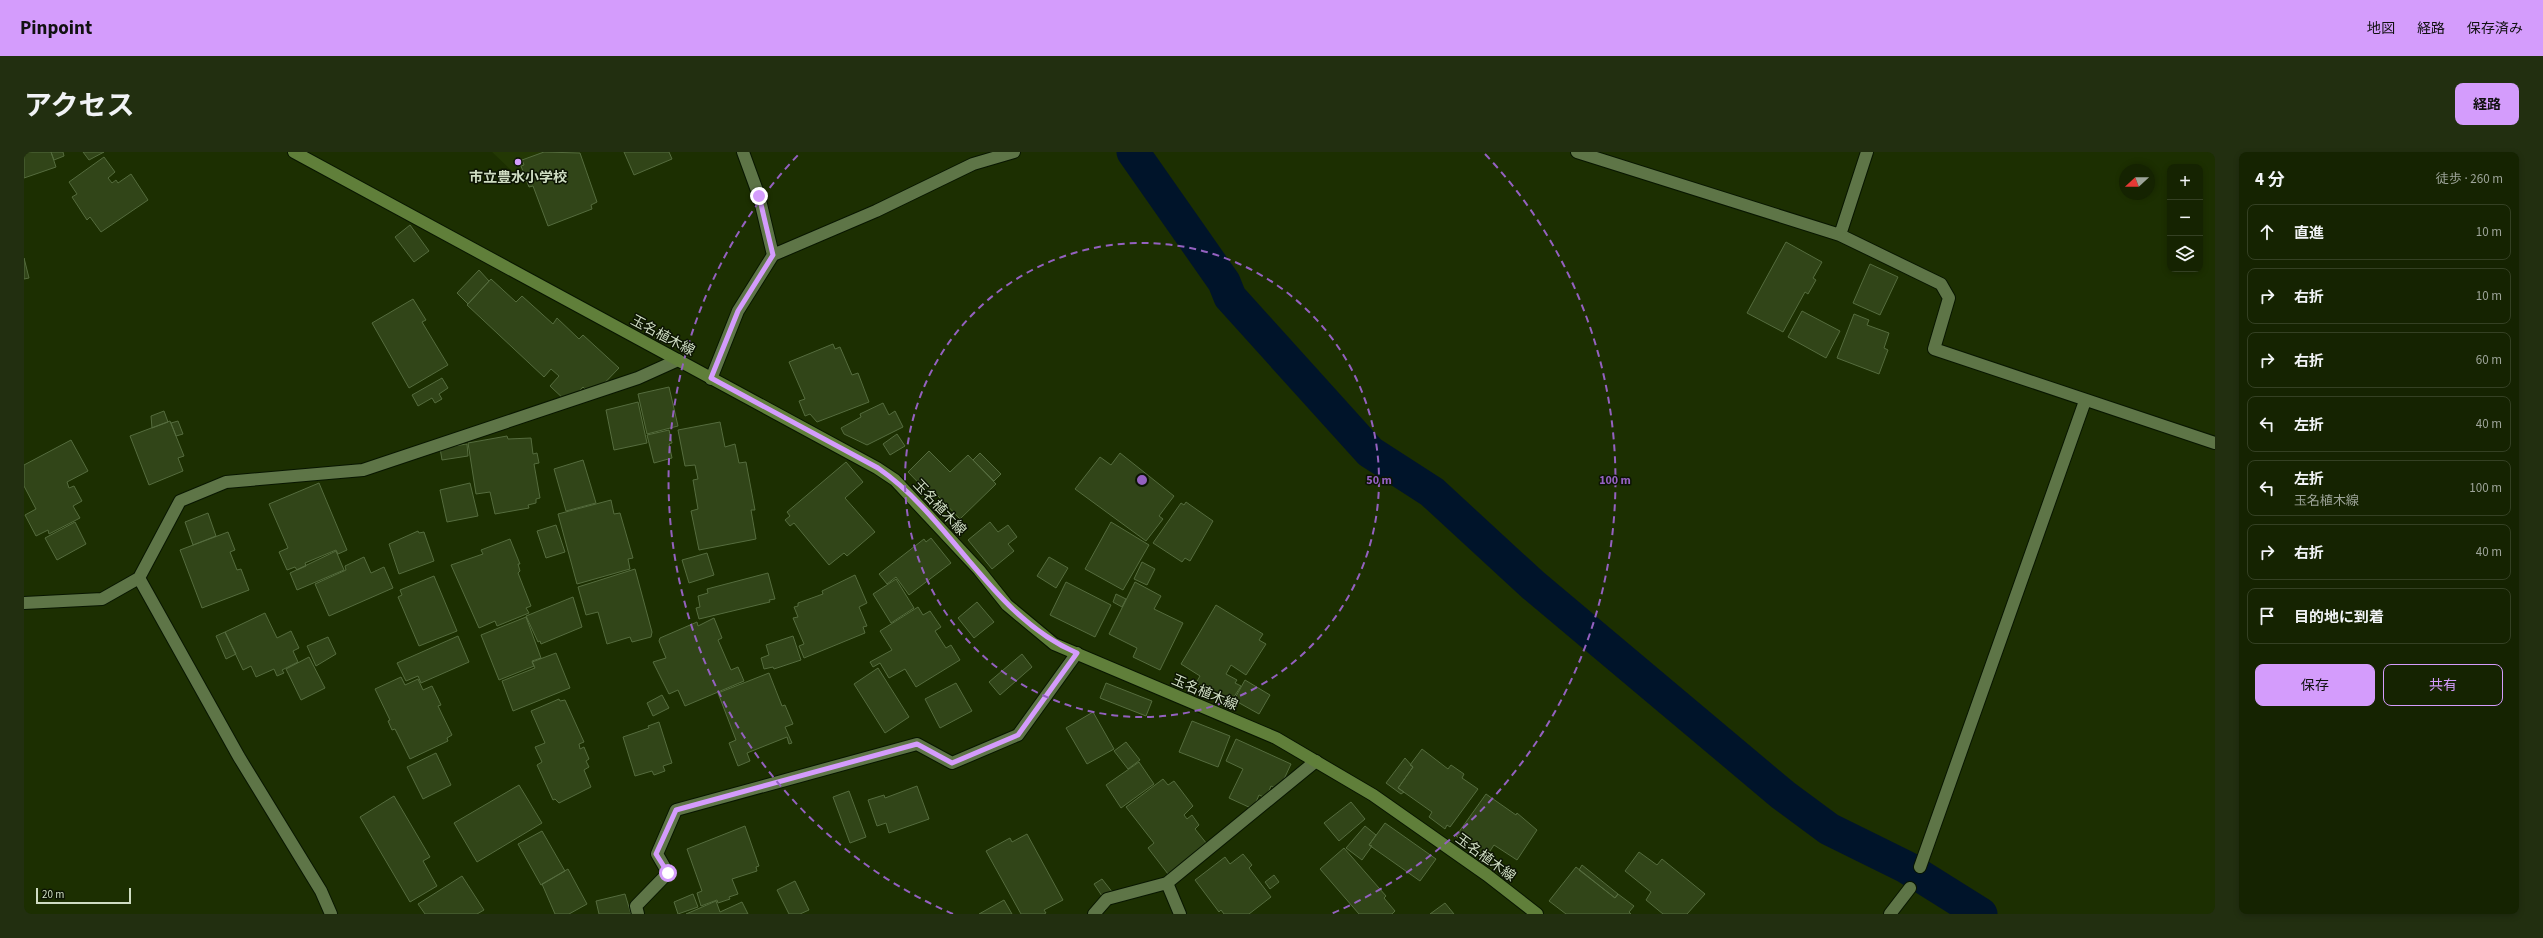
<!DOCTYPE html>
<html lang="ja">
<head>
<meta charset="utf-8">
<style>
  :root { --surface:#152301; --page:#222f10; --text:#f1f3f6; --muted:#9da499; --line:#344023; --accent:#d49cfc }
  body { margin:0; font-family:"Source Sans 3","Noto Sans JP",sans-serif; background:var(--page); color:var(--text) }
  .controls { position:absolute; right:12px; top:12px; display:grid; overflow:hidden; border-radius:8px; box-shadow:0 2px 6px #0003 }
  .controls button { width:36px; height:36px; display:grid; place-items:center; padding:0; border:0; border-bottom:1px solid var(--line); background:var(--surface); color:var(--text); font:20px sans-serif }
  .compass { position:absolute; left:2095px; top:12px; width:36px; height:36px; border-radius:50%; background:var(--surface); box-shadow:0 2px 6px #0003; rotate:249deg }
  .scale { position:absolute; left:12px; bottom:10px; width:95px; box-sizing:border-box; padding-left:4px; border:2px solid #cfddc3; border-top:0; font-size:11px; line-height:14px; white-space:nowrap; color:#cfddc3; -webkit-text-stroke:3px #0c1403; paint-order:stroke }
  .stop { position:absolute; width:12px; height:12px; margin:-9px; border:3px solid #d49cfc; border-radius:50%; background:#fff }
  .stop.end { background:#d49cfc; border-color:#fff; box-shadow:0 1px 4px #0008 }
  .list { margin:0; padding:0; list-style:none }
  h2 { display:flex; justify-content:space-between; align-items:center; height:52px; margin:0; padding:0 16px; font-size:17px }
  h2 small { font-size:13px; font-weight:400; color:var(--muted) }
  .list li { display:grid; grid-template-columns:26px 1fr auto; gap:12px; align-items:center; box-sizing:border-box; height:56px; margin:0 8px 8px; padding:0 8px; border:1px solid var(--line); border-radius:8px }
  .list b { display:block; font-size:15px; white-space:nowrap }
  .list p { margin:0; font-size:13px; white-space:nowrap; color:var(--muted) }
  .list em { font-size:13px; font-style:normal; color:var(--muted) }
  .actions { display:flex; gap:8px; padding:12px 16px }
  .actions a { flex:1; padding:9px 0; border:1px solid var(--accent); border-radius:8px; text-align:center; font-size:14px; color:var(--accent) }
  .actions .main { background:var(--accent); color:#111 }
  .icon { flex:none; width:22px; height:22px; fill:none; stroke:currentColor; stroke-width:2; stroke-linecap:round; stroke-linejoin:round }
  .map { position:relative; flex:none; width:2191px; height:762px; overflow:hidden; border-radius:8px }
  header { display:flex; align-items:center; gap:24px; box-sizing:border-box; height:56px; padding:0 20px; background:var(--accent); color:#111 }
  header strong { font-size:19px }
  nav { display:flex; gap:22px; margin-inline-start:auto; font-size:14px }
  .intro { display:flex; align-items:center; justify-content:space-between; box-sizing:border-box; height:96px; padding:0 24px }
  h1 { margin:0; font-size:28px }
  .button { padding:10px 18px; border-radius:8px; background:var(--accent); color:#111; font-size:14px; font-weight:700 }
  main { display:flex; gap:24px; padding:0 24px }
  aside { flex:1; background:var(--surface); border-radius:8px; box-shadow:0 2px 6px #0003 }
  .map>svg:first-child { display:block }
</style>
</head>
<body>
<header>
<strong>Pinpoint</strong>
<nav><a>地図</a><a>経路</a><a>保存済み</a></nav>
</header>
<div class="intro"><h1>アクセス</h1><a class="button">経路</a></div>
<main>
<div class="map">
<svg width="2191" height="762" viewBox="0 0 2191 762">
  <rect width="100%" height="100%" fill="#1c2f01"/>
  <path fill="#233804" d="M468 0H529L489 20Z"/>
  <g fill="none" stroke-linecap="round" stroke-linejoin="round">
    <path stroke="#00142a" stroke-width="33" d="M1109 0 1200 130 1206 145 1346 300 1408 340 1509 433 1759 643 1805 677 1882 715 1957 762"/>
  </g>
  <path fill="#314518" stroke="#556c3e" d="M0 0H27L32 15 0 26Z
    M27 0H39L40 4 30 8Z
    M59 0H80L65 8Z
    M520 0 556 1 573 50 567 53 568 57 524 74 509 34 505 35 497 14 500 13 498 8Z
    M600 0H645L648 7 610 23Z
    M80 5 91 20 84 26 88 31 92 28 94 31 107 22 124 48 77 80 66 65 63 68 48 45 53 42 45 30Z
    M386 73 405 99 390 110 371 85Z
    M1762 90 1798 110 1789 126 1792 128 1784 142 1781 140 1759 180 1723 161Z
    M0 106 5 126 0 127Z
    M1846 112 1874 125 1856 163 1829 151Z
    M455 118 465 129 444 152 433 141Z
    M467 127 492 150 498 144 529 172 533 166 555 187 559 183 595 216 568 244 559 235 544 251 526 234 535 224 527 217 520 225 443 153Z
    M389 147 402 168 398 170 424 213 385 236 348 171Z
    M1778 159 1816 179 1802 206 1764 185Z
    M1830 162 1845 168 1843 173 1865 181 1860 196 1864 198 1855 222 1813 206Z
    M809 192 811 197 816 195 828 223 834 221 845 250 793 270 786 262 781 264 775 249 781 247 765 210Z
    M418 226 424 236 415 242 418 247 411 251 408 246 394 254 388 243Z
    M645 235 654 274 623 282 614 242Z
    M614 250 623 291 590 298 582 258Z
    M859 251 865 263 871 259 879 275 843 293 820 282 817 276 837 265 836 262Z
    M140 259 144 270 128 276 127 264Z
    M146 269 160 304 154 306 159 319 125 333 106 284Z
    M154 269 159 282 152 284 147 271Z
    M696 270 701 295 711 292 715 311 722 310 731 358H727L732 387 675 398 667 359 674 357 669 328 674 327 671 313 661 314 654 278Z
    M645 278 648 291 645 292 648 306 630 311 623 283Z
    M873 282 881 294 866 303 859 292Z
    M483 284 484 287 507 286 509 302 513 301 515 311 510 312 516 346 512 347V351L504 353 505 356 471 362 466 340 452 342 444 291Z
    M47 288 64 319 43 330 45 336 50 334 58 349 49 354 56 366 25 382 24 378 12 384 1 363 12 357 0 334V313Z
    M443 292 444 304 418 308 416 296Z
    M905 299 926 320 944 303 972 332 936 367 913 343 909 346 884 320Z
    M956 301 977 322 970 329 949 308Z
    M1096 301 1150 344 1135 364 1139 367 1122 389 1051 337 1076 305 1087 313Z
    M559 308 572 351 542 359 530 317Z
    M822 310 839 330 821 346 851 380 823 404 820 401 805 413 770 371 766 374 761 368 766 364 763 360Z
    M295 331 323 398 314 402 312 398 281 411 282 414 273 418 271 415 263 418 255 400 264 396 245 352Z
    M446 331 454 364 423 370 416 338Z
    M587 348 590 362 596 361 609 406 604 407 606 417 553 432 534 362Z
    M1162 350 1189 369 1166 409 1161 406 1158 410 1129 391 1157 351 1160 353Z
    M184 361 192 384 169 393 161 370Z
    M51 370 62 392 33 408 21 386Z
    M966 370 974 380 984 373 993 385 984 392 990 399 968 417 944 388Z
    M1087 370 1125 393 1099 438 1061 417Z
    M532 373 541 400 522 406 513 379Z
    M394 379 395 381 400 380 410 409 375 422 365 392Z
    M204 380 211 398 206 400 213 418 217 417 225 438 178 456 156 398Z
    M907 386 927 411 885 443 872 425 863 432 855 422 900 387 902 390Z
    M486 387 496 412H494L496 419 494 421 507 454 502 456 505 461 473 474 471 469 455 476 427 413 459 402 457 398Z
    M312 399 320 418 273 438 266 421Z
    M683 401 690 423 665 431 658 408Z
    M340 405 347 421 360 415 369 436 305 464 291 432 322 418 321 414Z
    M1025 405 1044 416 1032 436 1013 424Z
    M1118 410 1131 417 1123 433 1110 427Z
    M611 417 628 480 627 485 608 490 606 485 583 492 574 460 562 463 554 435Z
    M744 421 751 447 745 448 746 450 675 467 672 456 676 455 674 444 684 441 683 437Z
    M831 423 843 451 835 455 843 474 839 475 841 481 780 506 775 494 780 492 769 466 774 465 770 455 774 454V451L799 442 798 439Z
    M410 424 433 479 395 494 374 445 378 443 376 438Z
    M872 427 890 456 867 471 849 442Z
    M1042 430 1087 453 1071 485 1026 463Z
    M1111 430 1137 444 1130 457 1159 471 1136 518 1109 505 1113 496 1085 482Z
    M1092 442 1102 447 1098 455 1089 450Z
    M549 445 558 475 517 492 516 489 514 490 502 464Z
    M953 450 970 470 950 486 934 466Z
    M1192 453 1239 482 1235 488 1242 492 1222 523 1207 513 1202 522 1213 528 1211 531 1217 534 1208 548 1202 544 1200 548 1172 531 1176 524 1157 512Z
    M894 455 899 463 906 459 917 475 911 479 922 496 927 493 936 508 892 535 881 517 865 526 856 511 849 515 846 510 868 498 856 479Z
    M241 461 253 486 267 479 275 496 269 499 274 510 258 518 260 521 253 524 250 517 232 525 227 514 219 518 201 480Z
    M502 465 517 506 508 509 510 514 475 528 457 483Z
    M690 466 698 486 694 488 707 518 714 515 720 529 661 554 654 538 645 542 629 510 642 506 635 489 636 486 673 470 674 474Z
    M201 480 212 502 202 507 192 484Z
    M434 484 445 510 397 531 394 524 382 529 373 511Z
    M769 484 777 508 750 517 749 515 740 517 737 506 745 503 742 493Z
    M304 485 312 502 292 514 283 494Z
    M532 501 546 536 489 559 478 529 511 516 508 510Z
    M998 502 1008 515 976 543 965 530Z
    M285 505 301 536 277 548 262 517Z
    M854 516 885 565 861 581 830 532Z
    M745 521 758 554 761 553 769 572 761 575 768 591 765 592 763 585 723 601 726 609 714 614 705 591 712 588 694 541Z
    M377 525 381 533 394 527 399 538 408 534 417 553 414 554 428 583 423 586 424 589 386 607 371 577 368 578 364 569 366 568 351 537Z
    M1221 528 1246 543 1235 562 1210 548Z
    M932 531 948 559 916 576 901 547Z
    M1082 531 1128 549 1122 564 1076 546Z
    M638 543 645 556 629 564 623 551Z
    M535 547 536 549 541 548 560 590 555 592 556 597 560 595 565 607 562 609 565 615 560 618 567 635 535 651 531 647 529 648 513 613 518 610 511 595 521 591 507 559Z
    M1069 560 1090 597 1063 612 1042 576Z
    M1168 569 1206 584 1194 615 1155 600Z
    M635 570 648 611 639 614 641 619 630 623 628 619 611 624 599 585 625 576 624 574Z
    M1212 587 1267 612 1255 638 1247 634 1242 646 1235 643 1229 657 1205 646 1219 617 1202 609Z
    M1102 590 1116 608 1104 617 1090 599Z
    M1398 597 1424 617 1427 613 1440 622 1438 626 1454 637 1426 675 1423 673 1421 677 1405 665 1408 660 1374 636 1389 615 1386 613Z
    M412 601 427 633 399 647 383 615Z
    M1381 606 1389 615 1374 636 1380 640 1377 642 1362 631Z
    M1115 610 1130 632 1097 656 1082 633Z
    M1139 627 1144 633 1150 629 1169 654 1160 663 1163 667 1168 663 1175 673 1171 677 1183 692 1144 722 1124 696 1130 691 1102 655Z
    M495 633 518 671 453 710 430 671Z
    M893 634 905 667 865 681 862 671 853 674 844 648 860 643 861 646Z
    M825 639 842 685 826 691 809 645Z
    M1462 642 1492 663 1493 661 1513 678 1493 708 1470 693 1462 705 1432 684Z
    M370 644 406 705 399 709 413 734 386 750 336 665Z
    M1327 650 1341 667 1315 689 1300 671Z
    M1361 671 1412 707 1396 729 1345 693Z
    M721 674 735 714 732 715 733 719 708 727 714 742 705 745 706 747 694 751 693 748 677 754 673 741 678 739 663 697Z
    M1341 674 1352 683 1345 693 1348 694 1338 708 1322 696Z
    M518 679 541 719 517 733 494 692Z
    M1003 682 1039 748 1020 758 1022 761 1020 762H997L962 699 986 686 988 690Z
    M1320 696 1362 744 1360 746 1371 759 1368 762H1335L1296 717Z
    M1615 700 1633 713 1638 707 1681 742 1663 762H1639L1622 748 1627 740 1601 719Z
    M1219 702 1228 713 1225 716 1247 745 1225 762H1200L1197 758 1195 760 1171 728 1201 705 1206 712Z
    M1558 713 1594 742 1591 746 1555 718Z
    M1552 715 1591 746 1594 742 1610 754 1605 760 1607 762H1542L1525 749Z
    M544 717 563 752 545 762H531L518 732Z
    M1250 723 1255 730 1246 737 1241 730Z
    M438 724 460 758 453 762H401L394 752Z
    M1078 727 1089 741 1080 747 1070 732Z
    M771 729 785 758 776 762H765L753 738Z
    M601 742 607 762H575L572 749Z
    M669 742 674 755 654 762 650 750Z
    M980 748 988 762H955Z
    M692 749 696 760 718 750 724 762H662Z
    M1421 751 1430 762H1406Z"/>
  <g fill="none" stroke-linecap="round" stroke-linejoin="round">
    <g stroke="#081600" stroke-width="14">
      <path id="minor" d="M1553 0 1816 83 1917 132 1925 146 1910 197 2191 291
        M1816 83 1843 0
        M749 103 852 59 949 12 990 0
        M687 227 714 159 749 103 735 44 719 0
        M115 426 215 605 297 739 307 762
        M0 451 78 447 115 426 156 349 202 330 339 318 614 226 654 208
        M1896 715 2061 249
        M1143 731 1156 762
        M614 762 612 754 644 721 633 702 652 658 893 592 928 611 994 583 1053 501
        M1070 762 1083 747 1143 731 1292 609
        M1866 762 1886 736"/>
    </g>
    <g stroke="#081600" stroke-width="14">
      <path id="secondary" d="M270 0 853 316 871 328 955 418 983 453 1030 492 1252 586 1349 643 1463 723 1513 762"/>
    </g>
    <use href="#minor" stroke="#5e7547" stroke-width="12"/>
    <use href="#secondary" stroke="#607f3a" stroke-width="12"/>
  </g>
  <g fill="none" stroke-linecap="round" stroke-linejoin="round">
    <path stroke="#d49cfc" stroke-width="5" d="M644 721 632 702 652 658 893 592 928 611 994 583 1053 501C968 465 928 367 854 316L687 226 714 159 749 103 735 44"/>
  </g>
  <g fill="none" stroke="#9461c0" stroke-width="2" stroke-dasharray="7 5">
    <circle cx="1118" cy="328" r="237"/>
    <path d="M929 762A473 473 0 0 1 775 2M1461 2A473 473 0 0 1 1307 762"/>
  </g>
  <circle fill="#d49cfc" stroke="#0c1403" stroke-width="1.5" cx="494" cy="10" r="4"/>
  <g text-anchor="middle" stroke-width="3" stroke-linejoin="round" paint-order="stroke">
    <g font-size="14" font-weight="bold" fill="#cfddc3" stroke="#0c1403">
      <text x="494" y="30">市立豊水小学校</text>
    </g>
    <g font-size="14" fill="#cfddc3" stroke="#0c1403">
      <text transform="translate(639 183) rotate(28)" y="5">玉名植木線</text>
      <text transform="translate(916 355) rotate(47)" y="5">玉名植木線</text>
      <text transform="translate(1181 540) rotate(23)" y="5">玉名植木線</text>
      <text transform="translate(1462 705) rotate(36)" y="5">玉名植木線</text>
    </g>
  </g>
  <circle cx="1118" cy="328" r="6" fill="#9461c0" stroke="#0c1403" stroke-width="2"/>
  <g font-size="12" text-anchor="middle" font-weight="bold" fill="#9461c0" stroke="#0c1403" stroke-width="3" stroke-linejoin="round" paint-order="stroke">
    <text x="1355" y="332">50 m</text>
    <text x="1591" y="332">100 m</text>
  </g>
</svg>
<div class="controls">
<button>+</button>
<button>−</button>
<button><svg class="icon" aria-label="layers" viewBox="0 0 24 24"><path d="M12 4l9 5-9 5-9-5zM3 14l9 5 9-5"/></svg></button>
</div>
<svg class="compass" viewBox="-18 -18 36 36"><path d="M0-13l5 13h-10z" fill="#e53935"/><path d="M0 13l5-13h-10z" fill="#9da499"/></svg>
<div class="scale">20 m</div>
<div class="stop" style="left:644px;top:721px"></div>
<div class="stop end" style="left:735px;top:44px"></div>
</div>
<aside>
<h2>4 分<small>徒歩 · 260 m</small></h2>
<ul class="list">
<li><svg class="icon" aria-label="ahead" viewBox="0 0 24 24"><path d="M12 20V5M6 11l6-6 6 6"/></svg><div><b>直進</b></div><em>10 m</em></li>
<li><svg class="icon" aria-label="right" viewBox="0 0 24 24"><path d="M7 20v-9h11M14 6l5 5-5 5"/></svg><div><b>右折</b></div><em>10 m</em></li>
<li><svg class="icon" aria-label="right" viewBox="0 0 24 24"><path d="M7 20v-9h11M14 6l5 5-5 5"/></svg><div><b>右折</b></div><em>60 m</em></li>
<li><svg class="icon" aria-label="left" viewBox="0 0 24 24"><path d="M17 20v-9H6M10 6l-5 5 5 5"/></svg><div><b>左折</b></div><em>40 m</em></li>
<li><svg class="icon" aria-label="left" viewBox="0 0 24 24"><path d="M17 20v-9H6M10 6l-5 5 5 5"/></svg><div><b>左折</b><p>玉名植木線</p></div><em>100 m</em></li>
<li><svg class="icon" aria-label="right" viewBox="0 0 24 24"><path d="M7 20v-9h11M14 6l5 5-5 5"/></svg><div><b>右折</b></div><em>40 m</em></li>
<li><svg class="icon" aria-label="arrive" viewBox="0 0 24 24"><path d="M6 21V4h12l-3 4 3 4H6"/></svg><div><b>目的地に到着</b></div></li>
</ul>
<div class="actions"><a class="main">保存</a><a>共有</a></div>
</aside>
</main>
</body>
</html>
